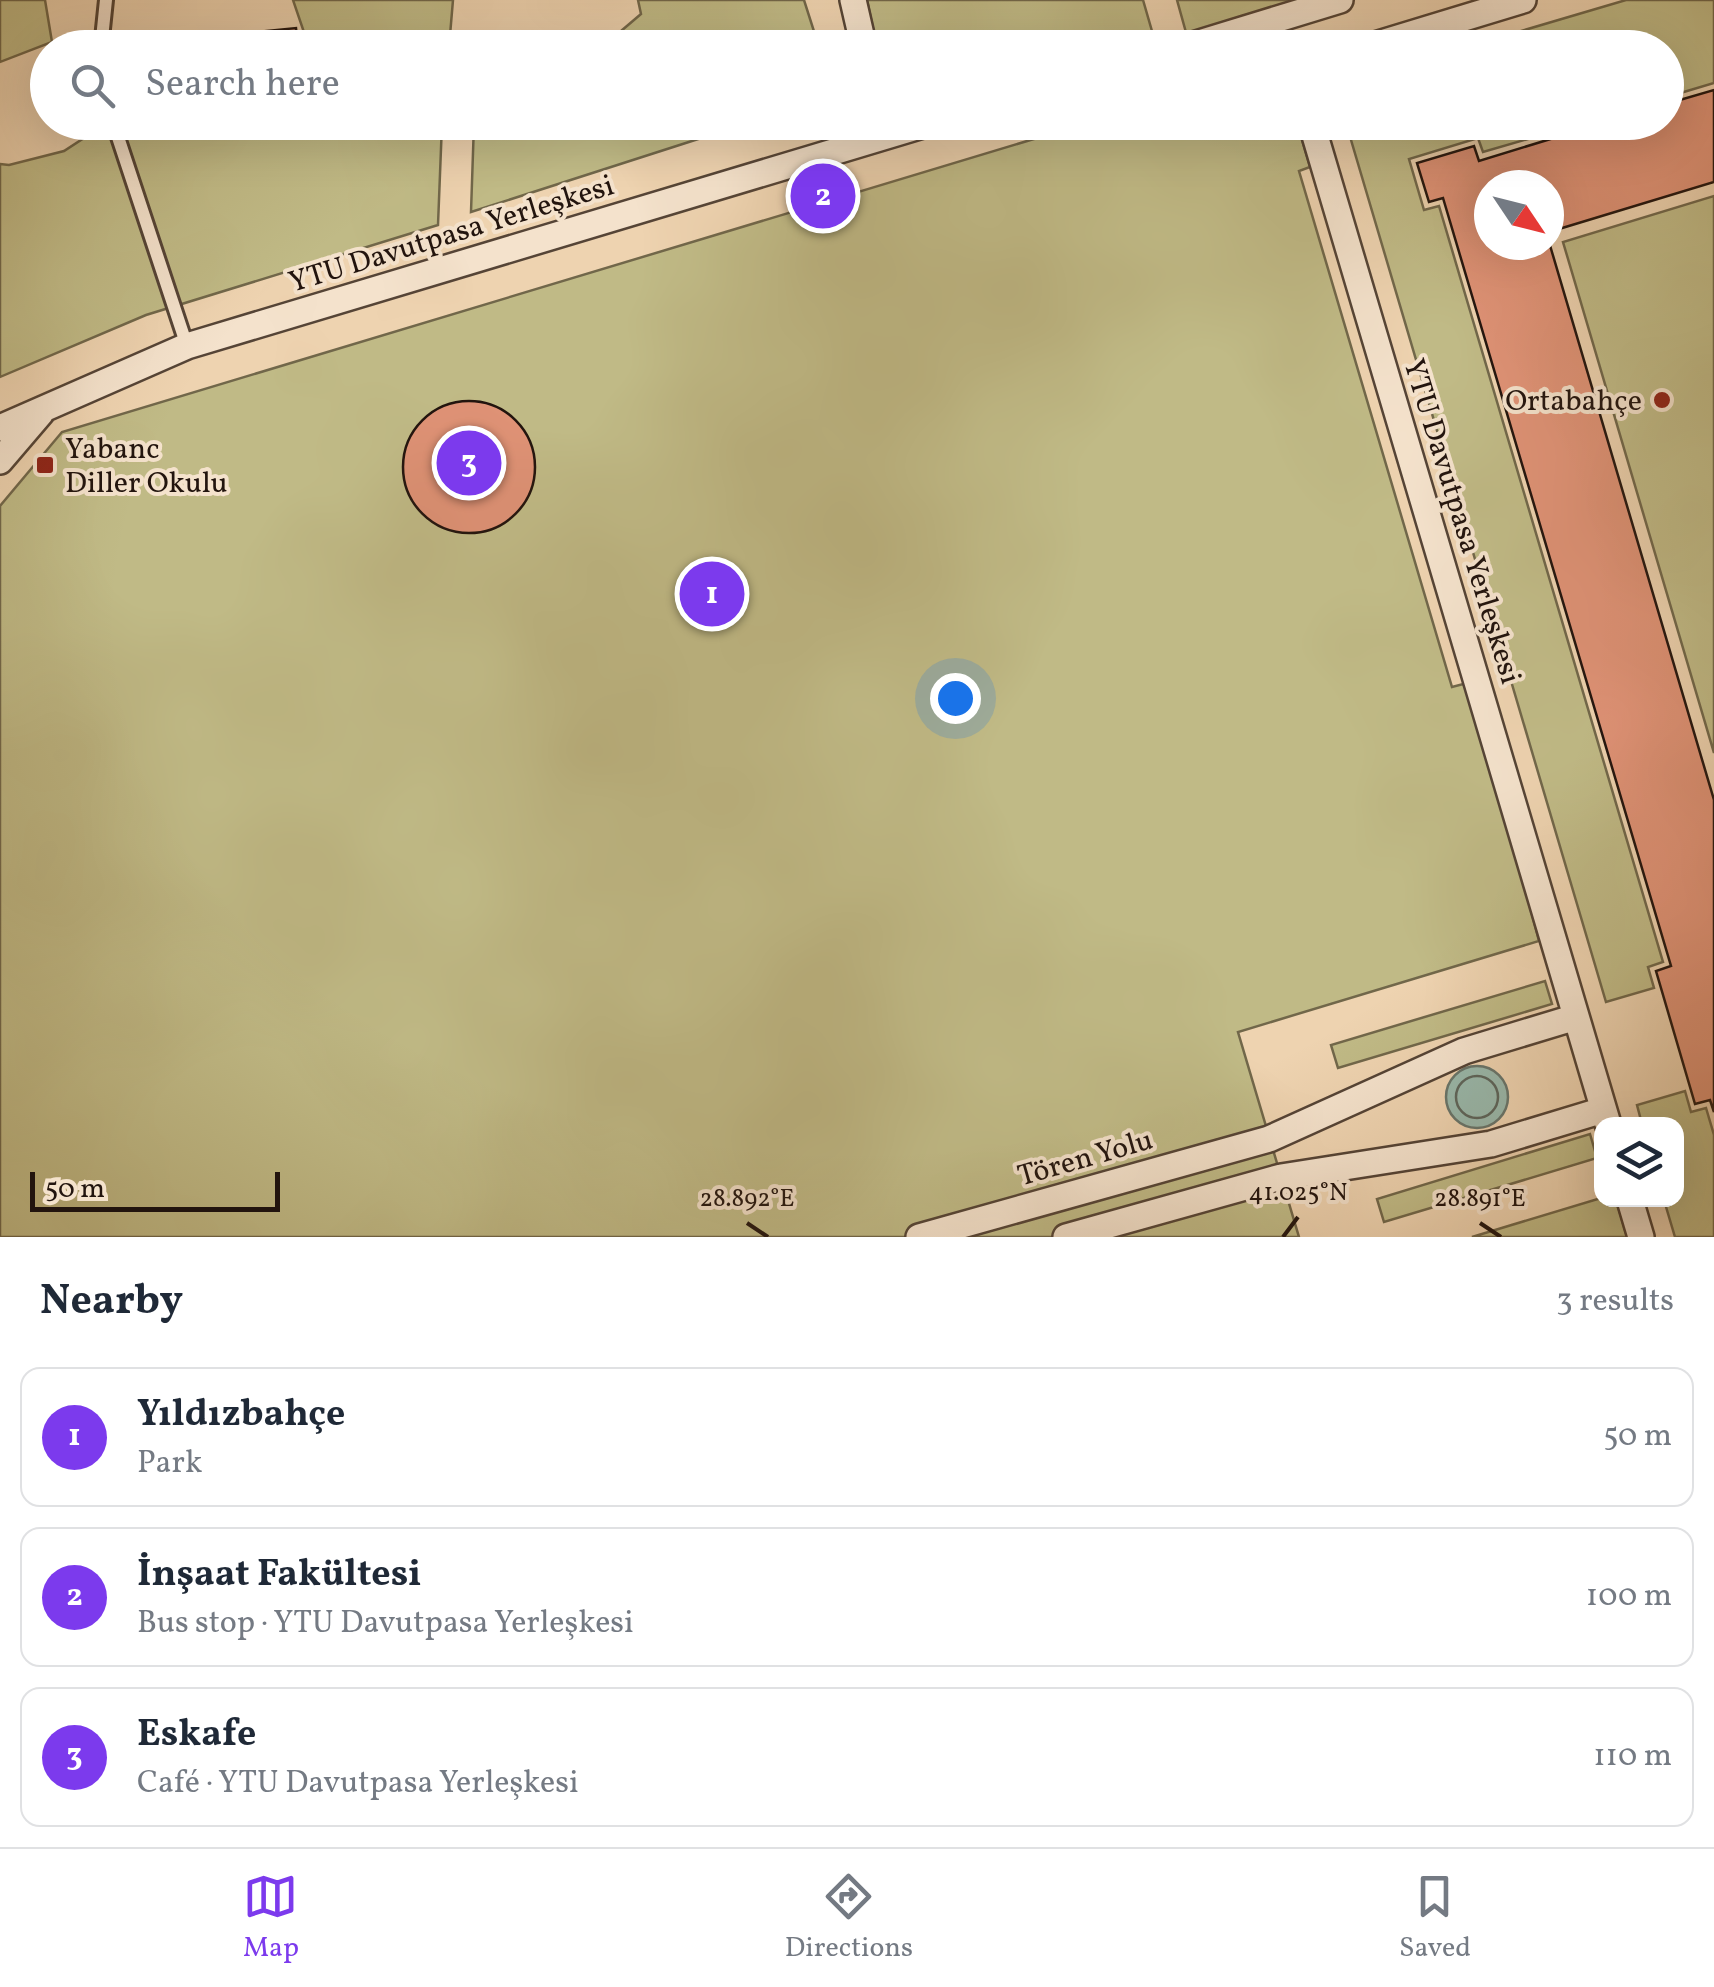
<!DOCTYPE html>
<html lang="en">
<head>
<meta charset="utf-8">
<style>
  :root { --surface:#fff; --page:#f6f6f7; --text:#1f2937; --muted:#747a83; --line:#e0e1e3; --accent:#7c3aed }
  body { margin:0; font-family:Vollkorn,serif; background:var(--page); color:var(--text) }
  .controls { position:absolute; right:30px; bottom:30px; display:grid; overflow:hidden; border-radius:20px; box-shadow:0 10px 40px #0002 }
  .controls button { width:90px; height:90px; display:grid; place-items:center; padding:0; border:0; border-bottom:2px solid var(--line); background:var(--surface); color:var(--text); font:50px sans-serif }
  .compass { position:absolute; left:1474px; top:170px; width:90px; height:90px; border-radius:50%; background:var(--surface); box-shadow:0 10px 40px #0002; rotate:125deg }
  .scale { position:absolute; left:30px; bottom:25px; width:250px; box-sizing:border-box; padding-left:10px; border:5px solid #22140e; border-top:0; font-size:28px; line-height:35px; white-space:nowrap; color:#22140e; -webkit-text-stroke:8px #f4e2cc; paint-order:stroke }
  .you { position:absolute; left:955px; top:698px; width:35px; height:35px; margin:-25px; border:8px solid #fff; border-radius:50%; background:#1a73e8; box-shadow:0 0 0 15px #1a73e833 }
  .badge { display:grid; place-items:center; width:65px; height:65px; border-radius:50%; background:var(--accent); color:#fff; font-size:32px; font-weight:700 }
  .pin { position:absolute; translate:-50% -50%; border:5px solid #fff; box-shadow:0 2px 10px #0006 }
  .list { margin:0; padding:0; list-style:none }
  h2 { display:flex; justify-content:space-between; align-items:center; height:130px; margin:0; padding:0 40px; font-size:42px }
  h2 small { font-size:32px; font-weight:400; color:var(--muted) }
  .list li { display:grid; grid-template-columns:65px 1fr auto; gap:30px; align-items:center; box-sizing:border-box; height:140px; margin:0 20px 20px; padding:0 20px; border:2px solid var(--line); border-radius:20px }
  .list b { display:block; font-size:38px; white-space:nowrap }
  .list p { margin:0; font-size:32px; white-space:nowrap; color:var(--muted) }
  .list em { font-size:32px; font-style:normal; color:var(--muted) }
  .icon { flex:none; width:55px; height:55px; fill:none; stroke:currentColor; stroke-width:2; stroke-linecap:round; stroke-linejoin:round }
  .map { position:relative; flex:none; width:1714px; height:1237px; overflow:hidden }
  .search { position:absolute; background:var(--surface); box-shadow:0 10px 40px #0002; left:30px; right:30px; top:30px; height:110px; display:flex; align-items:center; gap:25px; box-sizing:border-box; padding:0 35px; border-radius:55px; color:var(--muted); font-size:38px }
  .sheet { height:610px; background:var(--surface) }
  nav { display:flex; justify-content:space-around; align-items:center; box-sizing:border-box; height:140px; border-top:2px solid var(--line); background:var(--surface); font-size:28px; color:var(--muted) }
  nav a { display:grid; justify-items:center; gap:5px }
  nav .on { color:var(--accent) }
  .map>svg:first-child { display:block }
</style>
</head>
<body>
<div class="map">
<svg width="1714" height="1237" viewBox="0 0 1714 1237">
  <rect width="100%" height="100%" fill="#eed3b0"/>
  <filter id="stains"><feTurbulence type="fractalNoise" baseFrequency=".002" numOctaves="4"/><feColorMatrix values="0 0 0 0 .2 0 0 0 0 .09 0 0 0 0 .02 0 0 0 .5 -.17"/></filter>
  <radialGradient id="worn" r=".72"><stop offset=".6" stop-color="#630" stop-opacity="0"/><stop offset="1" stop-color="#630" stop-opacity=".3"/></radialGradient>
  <path fill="#c0ba86" stroke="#71674a" stroke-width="2.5" d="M0 0H45L52 42 0 62Z
    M293 0H453L449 47H309Z
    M638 0H804L819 47H576L614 37 641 14Z
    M867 0H1143L1156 45 877 47Z
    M1177 0H1306L1187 36Z
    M1626 0H1714V83L1667 97 1666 48 1467 47Z
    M107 123H442L438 225 146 315 0 377V164L9 165 64 151Z
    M474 123V122L748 123 471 212Z
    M1087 123H1297L1310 167 1299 171 1452 687 1471 682 1539 941 1238 1032 1299 1237H0V506L62 432Z
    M1346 123H1583L1483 152 1478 138 1409 159 1424 210 1439 206 1663 962 1648 967 1654 988 1606 1002Z
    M1714 196V753L1563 242Z
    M1545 981 1552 1004 1338 1068 1331 1045Z
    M1685 1091 1691 1112 1706 1108 1714 1135V1237H1675L1664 1200H1676V1124H1642L1637 1105Z
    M1590 1134 1597 1158 1384 1222 1377 1199Z
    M1601 1198 1616 1200 1627 1237H1472Z"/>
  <path fill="#99b8ab" stroke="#69766c" stroke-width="2.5" d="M1446 1097a31 31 0 1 1 62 0a31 31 0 1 1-62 0Z"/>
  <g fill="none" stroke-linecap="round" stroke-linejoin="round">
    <path stroke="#5e665c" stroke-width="2.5" d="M1456 1097a21 21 0 1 1 42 0a21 21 0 1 1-42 0Z"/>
  </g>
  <path fill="#df9276" stroke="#22140e" stroke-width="2.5" d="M296 28 298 48H141V44Z
    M1714 90V182L1549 232V185H1489V245H1549V242L1714 800V1112L1710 1100 1695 1104 1656 971 1671 966 1443 198 1429 202 1417 163 1474 146 1479 161 1606 122H1666V104Z
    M403 467a66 66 0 1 1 132 0a66 66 0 1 1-132 0Z"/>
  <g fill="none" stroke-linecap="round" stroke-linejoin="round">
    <g stroke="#554436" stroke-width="18">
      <path id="lane" d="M101 48 106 0
        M113 122 187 346"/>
    </g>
    <g stroke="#554436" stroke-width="30">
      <path id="street" d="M853 0 864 48
        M1183 48 1340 0
        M1365 48 1523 0
        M1311 122 1608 1124
        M0 428 187 346 933 122
        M0 461 41 413
        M1630 1200 1641 1237
        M919 1237 1269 1139 1464 1051 1576 1017
        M1066 1237 1281 1177 1491 1144 1603 1110"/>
    </g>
    <use href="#lane" stroke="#f4e2cc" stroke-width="12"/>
    <use href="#street" stroke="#f4e2cc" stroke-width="25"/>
  </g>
  <path fill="none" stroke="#22140e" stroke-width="4" d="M747 1223 768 1237M1480 1223 1501 1237M1283 1237 1298 1217"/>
  <g fill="#8f2418" stroke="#f4e2cc" stroke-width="4">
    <circle cx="1662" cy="400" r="10"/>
    <rect x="35" y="455" width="20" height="20" rx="5"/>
  </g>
  <g text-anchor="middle" stroke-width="8" stroke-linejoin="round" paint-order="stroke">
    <g font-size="30" fill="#22140e" stroke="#f4e2cc">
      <text transform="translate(451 233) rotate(-17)" y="10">YTU Davutpasa Yerleşkesi</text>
      <text transform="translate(1463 521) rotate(73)" y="10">YTU Davutpasa Yerleşkesi</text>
      <text transform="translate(1085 1157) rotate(-16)" y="10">Tören Yolu</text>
    </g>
    <g font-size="30" fill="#22140e" stroke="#f4e2cc" text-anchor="end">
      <text x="1642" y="410">Ortabahçe</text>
      <text x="65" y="458" text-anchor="start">Yabanc<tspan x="65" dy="34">Diller Okulu</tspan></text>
    </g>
  </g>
  <g font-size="25" text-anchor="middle" fill="#22140e" stroke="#f4e2cc" stroke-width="8" stroke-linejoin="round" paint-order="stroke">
    <text x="1298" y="1200">41.025°N</text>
    <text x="747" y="1206">28.892°E</text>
    <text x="1480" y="1206">28.891°E</text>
  </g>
  <rect width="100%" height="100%" filter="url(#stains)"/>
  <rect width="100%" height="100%" fill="url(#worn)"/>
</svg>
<div class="controls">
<button><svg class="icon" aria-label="layers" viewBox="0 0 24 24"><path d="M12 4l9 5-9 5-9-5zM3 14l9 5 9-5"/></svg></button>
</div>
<svg class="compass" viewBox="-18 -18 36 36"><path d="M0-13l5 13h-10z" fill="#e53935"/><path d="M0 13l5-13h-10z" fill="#747a83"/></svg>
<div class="scale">50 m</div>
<div class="you"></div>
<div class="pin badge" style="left:712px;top:594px">1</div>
<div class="pin badge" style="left:823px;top:196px">2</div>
<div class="pin badge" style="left:469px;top:463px">3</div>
<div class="search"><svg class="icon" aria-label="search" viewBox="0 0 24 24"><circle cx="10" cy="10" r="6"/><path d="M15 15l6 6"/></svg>Search here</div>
</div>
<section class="sheet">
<h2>Nearby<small>3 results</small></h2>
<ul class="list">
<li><span class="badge">1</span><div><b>Yıldızbahçe</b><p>Park</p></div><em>50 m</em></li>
<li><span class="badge">2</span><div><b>İnşaat Fakültesi</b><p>Bus stop · YTU Davutpasa Yerleşkesi</p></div><em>100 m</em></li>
<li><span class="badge">3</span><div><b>Eskafe</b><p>Café · YTU Davutpasa Yerleşkesi</p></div><em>110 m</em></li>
</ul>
</section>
<nav>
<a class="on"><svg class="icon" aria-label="map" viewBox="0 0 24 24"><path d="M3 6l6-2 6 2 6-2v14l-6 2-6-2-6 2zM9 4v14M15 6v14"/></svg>Map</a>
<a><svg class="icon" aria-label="directions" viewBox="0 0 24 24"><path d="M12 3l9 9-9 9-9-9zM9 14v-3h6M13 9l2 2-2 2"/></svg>Directions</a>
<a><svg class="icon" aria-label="saved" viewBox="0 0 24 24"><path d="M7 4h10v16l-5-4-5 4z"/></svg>Saved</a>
</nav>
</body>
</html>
